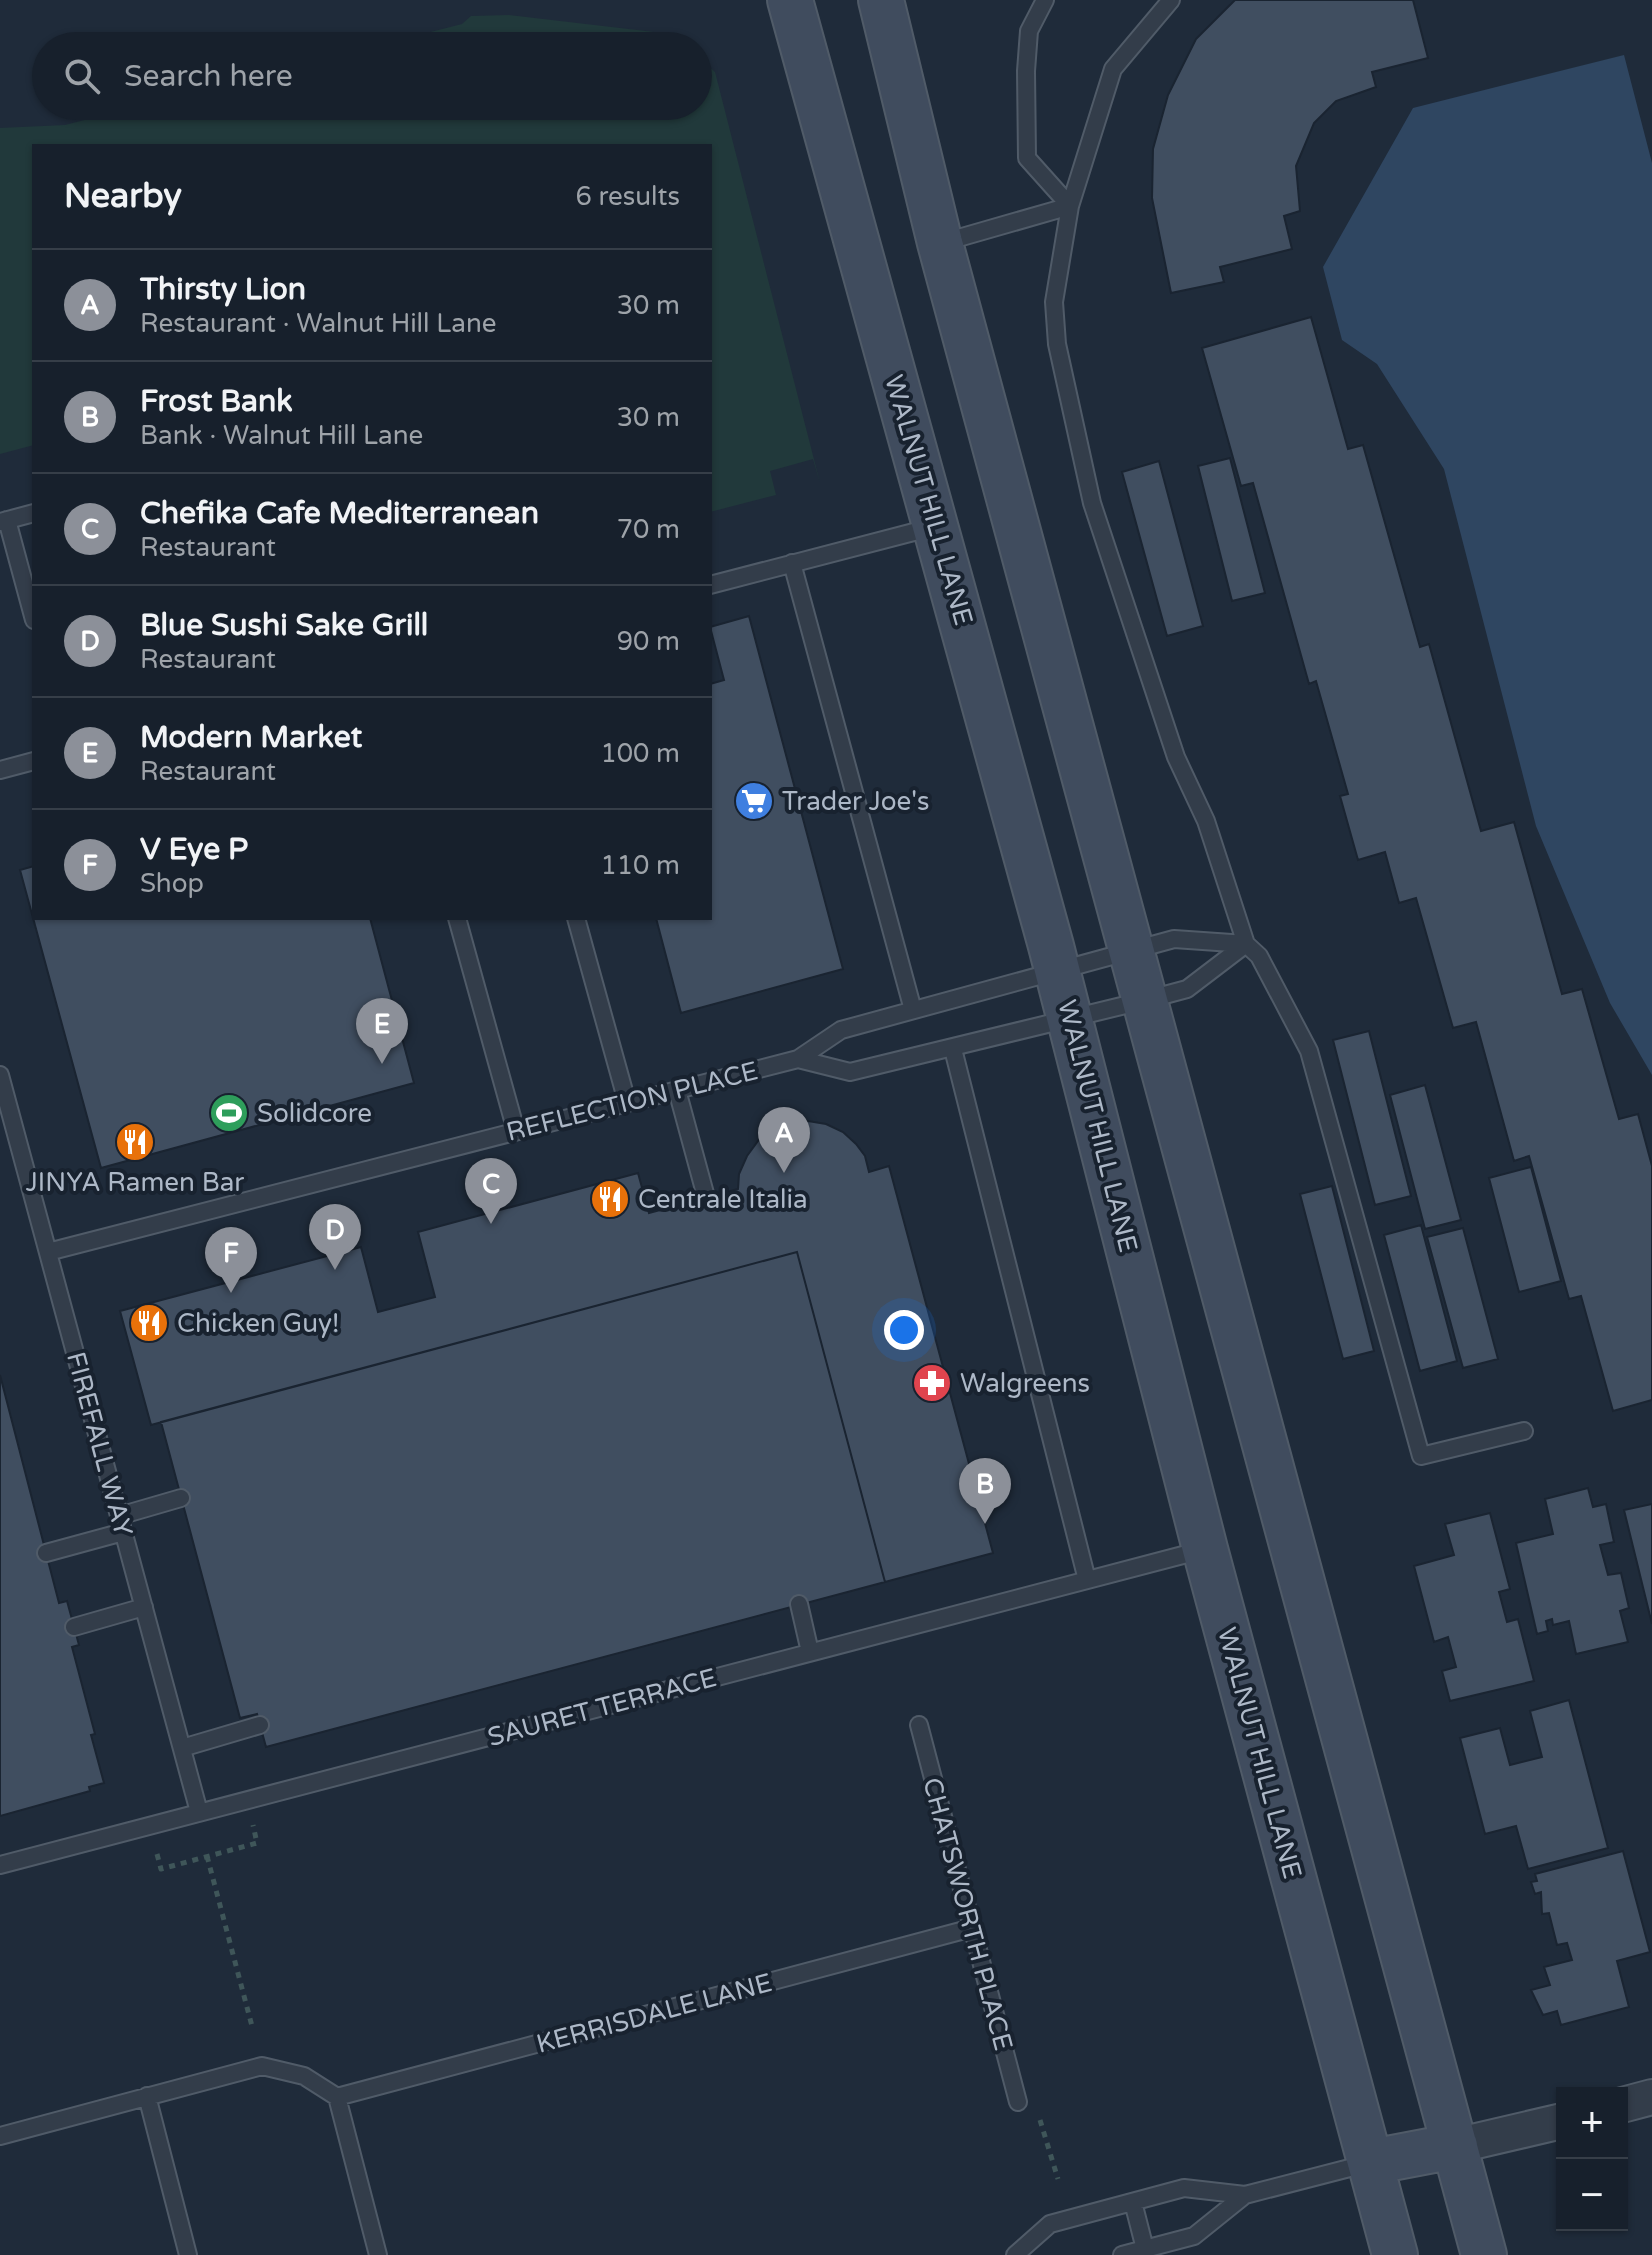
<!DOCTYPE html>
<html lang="en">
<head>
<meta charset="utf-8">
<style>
  :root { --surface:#17202c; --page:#242d38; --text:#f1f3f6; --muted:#9ea3a9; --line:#363e48; --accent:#8c9099 }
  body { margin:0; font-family:"Varela Round",sans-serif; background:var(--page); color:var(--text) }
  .controls { position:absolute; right:24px; bottom:24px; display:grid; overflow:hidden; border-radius:0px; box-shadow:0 2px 6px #0004 }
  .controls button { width:72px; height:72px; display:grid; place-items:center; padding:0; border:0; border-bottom:2px solid var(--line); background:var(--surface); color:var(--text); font:40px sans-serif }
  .you { position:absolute; left:904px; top:1330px; width:28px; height:28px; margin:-20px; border:6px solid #fff; border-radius:50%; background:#1a73e8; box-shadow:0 0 0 12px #1a73e833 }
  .badge { display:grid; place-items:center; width:52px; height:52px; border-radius:50%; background:var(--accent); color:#fff; font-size:26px; font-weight:700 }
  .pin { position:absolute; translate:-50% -66px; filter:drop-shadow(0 2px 4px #0008) }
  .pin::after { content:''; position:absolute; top:42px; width:28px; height:24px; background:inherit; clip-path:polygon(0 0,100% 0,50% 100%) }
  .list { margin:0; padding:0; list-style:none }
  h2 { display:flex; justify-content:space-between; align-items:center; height:104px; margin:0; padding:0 32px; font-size:34px }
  h2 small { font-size:26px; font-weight:400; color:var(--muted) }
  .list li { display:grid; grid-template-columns:52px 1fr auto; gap:24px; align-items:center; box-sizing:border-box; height:112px; padding:0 32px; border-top:2px solid var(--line) }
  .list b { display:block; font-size:30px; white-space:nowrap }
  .list p { margin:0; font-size:26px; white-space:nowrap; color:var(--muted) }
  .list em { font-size:26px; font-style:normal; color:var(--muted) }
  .icon { flex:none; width:44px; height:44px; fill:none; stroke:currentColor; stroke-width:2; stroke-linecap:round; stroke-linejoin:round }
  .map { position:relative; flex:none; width:1652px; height:2255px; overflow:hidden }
  .search { position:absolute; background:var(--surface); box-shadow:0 2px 6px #0004; left:32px; top:32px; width:680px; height:88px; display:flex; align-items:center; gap:20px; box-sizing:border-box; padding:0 28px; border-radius:44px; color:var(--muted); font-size:30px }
  .panel { position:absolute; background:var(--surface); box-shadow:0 2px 6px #0004; left:32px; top:144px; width:680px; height:776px; border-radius:0px }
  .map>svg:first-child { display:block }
</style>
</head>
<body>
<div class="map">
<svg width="1652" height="2255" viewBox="0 0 1652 2255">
  <rect width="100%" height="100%" fill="#1f2b3a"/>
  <path fill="#21393b" d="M509 15 671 34 685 46H376L462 24 471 16Z
    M698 57 715 72 820 483 813 459 770 471 776 495 710 512V146H34V445L0 454V128L65 125 139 106H698Z"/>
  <path fill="#2f4661" d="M1624 55 1652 163V1075L1610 1003 1536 826 1444 469 1377 364 1342 340 1323 267 1413 108Z"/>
  <path fill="#404e60" stroke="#1a2431" stroke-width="2" d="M1235 0H1413L1428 58 1372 72 1376 87 1336 101 1314 123 1296 166 1300 211 1284 216 1292 249 1220 267 1224 282 1171 293 1152 198 1153 149 1168 95 1196 39Z
    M1311 317 1348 449 1363 445 1420 647 1429 644 1481 831 1514 822 1562 994 1582 989 1619 1119 1638 1114 1652 1166V1400L1613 1411 1581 1296 1569 1299 1529 1156 1514 1161 1476 1022 1453 1028 1416 898 1399 903 1385 852 1358 860 1340 796 1348 794 1316 681 1309 684 1253 483 1241 486 1202 348Z
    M1230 458 1265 593 1232 601 1198 466Z
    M1159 461 1203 626 1167 636 1122 472Z
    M749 616 843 969 681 1013 656 918H710V684L724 680 710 627Z
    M34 866V918H370L414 1083 101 1168 20 870Z
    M1369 1031 1411 1196 1375 1205 1333 1040Z
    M1425 1085 1461 1220 1425 1229 1390 1095Z
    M808 1121 826 1124 843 1132 856 1144 865 1156 869 1172 889 1166 993 1553 885 1582 797 1252 151 1425 120 1311 361 1247 378 1312 435 1297 418 1232 638 1173 649 1213 738 1189 739 1174 747 1156 758 1141 772 1129 790 1123Z
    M1531 1167 1561 1281 1519 1292 1489 1178Z
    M1332 1186 1374 1351 1343 1359 1300 1194Z
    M1421 1225 1457 1361 1420 1371 1384 1235Z
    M1463 1228 1498 1359 1463 1368 1427 1237Z
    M797 1252 885 1582 266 1747 257 1714 240 1718 161 1422Z
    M0 1375 59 1603 67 1601 79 1645 72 1647 95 1734 91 1735 104 1783 89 1787 90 1791 0 1816Z
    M1588 1488 1593 1507 1606 1504 1614 1542 1600 1545 1608 1575 1621 1573 1629 1608 1620 1611 1628 1642 1576 1654 1569 1621 1553 1625 1552 1619 1546 1621 1548 1631 1537 1634 1516 1543 1553 1534 1545 1499Z
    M1652 1504V1624L1624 1510Z
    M1490 1513 1510 1589 1499 1592 1507 1622 1518 1619 1534 1681 1450 1701 1442 1671 1456 1667 1448 1637 1434 1642 1414 1566 1454 1555 1445 1524Z
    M1569 1700 1608 1848 1528 1869 1516 1826 1485 1834 1460 1738 1500 1728 1510 1765 1542 1757 1530 1711Z
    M1623 1851 1650 1952 1617 1961 1629 2007 1561 2025 1557 2011 1543 2015 1531 1990 1550 1985 1544 1967 1572 1960 1567 1943 1557 1945 1549 1913 1542 1914 1541 1892 1535 1894 1531 1882 1537 1881 1535 1874Z"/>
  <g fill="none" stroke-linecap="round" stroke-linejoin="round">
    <g stroke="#505b68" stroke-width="20">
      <path id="lane" d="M1171 0 1113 69 1070 206 1054 302 1057 344 1092 503 1176 757 1206 821 1246 944 1259 956 1309 1051 1421 1456 1524 1431
        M941 243 1070 206 1027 158 1026 71 1029 31 1045 0
        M7 520 34 620
        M0 522 34 513
        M792 563 913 1010
        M710 585 933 527
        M0 770 34 761
        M457 918 516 1131
        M576 918 627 1102
        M953 1049 1087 1580
        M798 1059 850 1072 1146 1000 1187 989 1246 944
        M0 1075 199 1812
        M677 1090 706 1197
        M48 1252 798 1059 841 1030 1174 939 1246 944
        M119 1516 181 1498
        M46 1553 123 1532
        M799 1604 810 1652
        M74 1627 144 1607
        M919 1725 1018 2102
        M182 1748 260 1725
        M0 1865 1202 1550
        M147 2096 188 2255
        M337 2097 972 1928
        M0 2136 262 2066 304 2076 337 2097 378 2255
        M1133 2202 1145 2249
        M1015 2255 1050 2224 1184 2188 1245 2195 1369 2163
        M1122 2255 1194 2236 1245 2195"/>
    </g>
    <g stroke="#505b68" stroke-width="38">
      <path id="street" d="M1622 2105 1652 2097
        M1455 2146 1562 2121"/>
    </g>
    <g stroke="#505b68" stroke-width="48">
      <path id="secondary" d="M790 0 1051 946 1205 1549 1395 2255
        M881 0 940 243 1484 2255
        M1371 2162 1455 2146"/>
    </g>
    <path stroke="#3f5659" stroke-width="5" stroke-dasharray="6 6" stroke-linecap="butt" d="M157 1854 161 1869 257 1843 253 1825
      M207 1856 253 2030
      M1040 2120 1058 2179"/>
    <use href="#lane" stroke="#333d4a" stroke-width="16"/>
    <use href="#street" stroke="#333d4a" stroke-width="34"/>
    <use href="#secondary" stroke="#404c5e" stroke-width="44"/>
  </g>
  <defs>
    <g id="supermarket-disc" transform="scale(2)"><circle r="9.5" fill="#3f7fe0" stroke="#18222f"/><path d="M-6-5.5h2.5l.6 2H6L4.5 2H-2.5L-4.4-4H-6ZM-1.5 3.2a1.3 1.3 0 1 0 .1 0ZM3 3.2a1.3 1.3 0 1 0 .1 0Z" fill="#fff"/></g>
    <g id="stadium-disc" transform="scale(2)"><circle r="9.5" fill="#2e9e5b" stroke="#18222f"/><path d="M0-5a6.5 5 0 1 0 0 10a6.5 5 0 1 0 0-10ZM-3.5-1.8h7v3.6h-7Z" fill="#fff"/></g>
    <g id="restaurant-disc" transform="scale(2)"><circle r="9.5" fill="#e8710a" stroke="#18222f"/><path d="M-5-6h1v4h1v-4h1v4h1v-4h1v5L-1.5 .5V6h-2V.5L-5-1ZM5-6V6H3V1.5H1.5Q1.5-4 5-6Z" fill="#fff"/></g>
    <g id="pharmacy-disc" transform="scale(2)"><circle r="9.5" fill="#e0444e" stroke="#18222f"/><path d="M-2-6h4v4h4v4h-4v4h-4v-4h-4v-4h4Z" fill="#fff"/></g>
  </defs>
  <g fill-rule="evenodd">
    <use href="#supermarket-disc" x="754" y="801"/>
    <use href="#stadium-disc" x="229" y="1113"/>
    <use href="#restaurant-disc" x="135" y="1142"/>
    <use href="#restaurant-disc" x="610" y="1199"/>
    <use href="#restaurant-disc" x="149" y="1323"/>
    <use href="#pharmacy-disc" x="932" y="1383"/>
  </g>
  <g text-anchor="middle" stroke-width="8" stroke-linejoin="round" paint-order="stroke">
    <g font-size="26" fill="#adb8c7" stroke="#18222f">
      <text transform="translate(929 500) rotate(74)" y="9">WALNUT HILL LANE</text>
      <text transform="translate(632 1101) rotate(-14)" y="9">REFLECTION PLACE</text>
      <text transform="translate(1098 1126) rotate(76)" y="9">WALNUT HILL LANE</text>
      <text transform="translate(100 1444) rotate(75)" y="9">FIREFALL WAY</text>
      <text transform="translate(602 1707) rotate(-15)" y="9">SAURET TERRACE</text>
      <text transform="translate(1260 1753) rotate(75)" y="9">WALNUT HILL LANE</text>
      <text transform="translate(968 1914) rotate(75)" y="9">CHATSWORTH PLACE</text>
      <text transform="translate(654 2013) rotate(-15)" y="9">KERRISDALE LANE</text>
    </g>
    <g font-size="26" fill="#adb8c7" stroke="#18222f" text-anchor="start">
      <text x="782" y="810">Trader Joe's</text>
      <text x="257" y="1122">Solidcore</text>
      <text x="135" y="1191" text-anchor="middle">JINYA Ramen Bar</text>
      <text x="638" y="1208">Centrale Italia</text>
      <text x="177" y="1332">Chicken Guy!</text>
      <text x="960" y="1392">Walgreens</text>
    </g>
  </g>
</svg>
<div class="controls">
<button>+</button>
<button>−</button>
</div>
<div class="you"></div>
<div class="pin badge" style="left:784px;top:1173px">A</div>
<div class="pin badge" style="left:985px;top:1524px">B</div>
<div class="pin badge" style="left:491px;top:1224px">C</div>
<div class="pin badge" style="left:335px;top:1270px">D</div>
<div class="pin badge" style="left:382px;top:1064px">E</div>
<div class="pin badge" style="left:231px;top:1293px">F</div>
<div class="search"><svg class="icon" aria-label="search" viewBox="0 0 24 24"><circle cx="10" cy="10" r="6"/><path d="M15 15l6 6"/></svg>Search here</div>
<section class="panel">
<h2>Nearby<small>6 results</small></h2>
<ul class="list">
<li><span class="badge">A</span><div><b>Thirsty Lion</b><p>Restaurant · Walnut Hill Lane</p></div><em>30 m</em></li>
<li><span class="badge">B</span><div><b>Frost Bank</b><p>Bank · Walnut Hill Lane</p></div><em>30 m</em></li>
<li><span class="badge">C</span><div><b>Chefika Cafe Mediterranean</b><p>Restaurant</p></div><em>70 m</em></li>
<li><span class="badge">D</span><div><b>Blue Sushi Sake Grill</b><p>Restaurant</p></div><em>90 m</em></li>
<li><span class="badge">E</span><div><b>Modern Market</b><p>Restaurant</p></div><em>100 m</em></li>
<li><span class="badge">F</span><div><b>V Eye P</b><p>Shop</p></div><em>110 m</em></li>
</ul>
</section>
</div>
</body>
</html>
